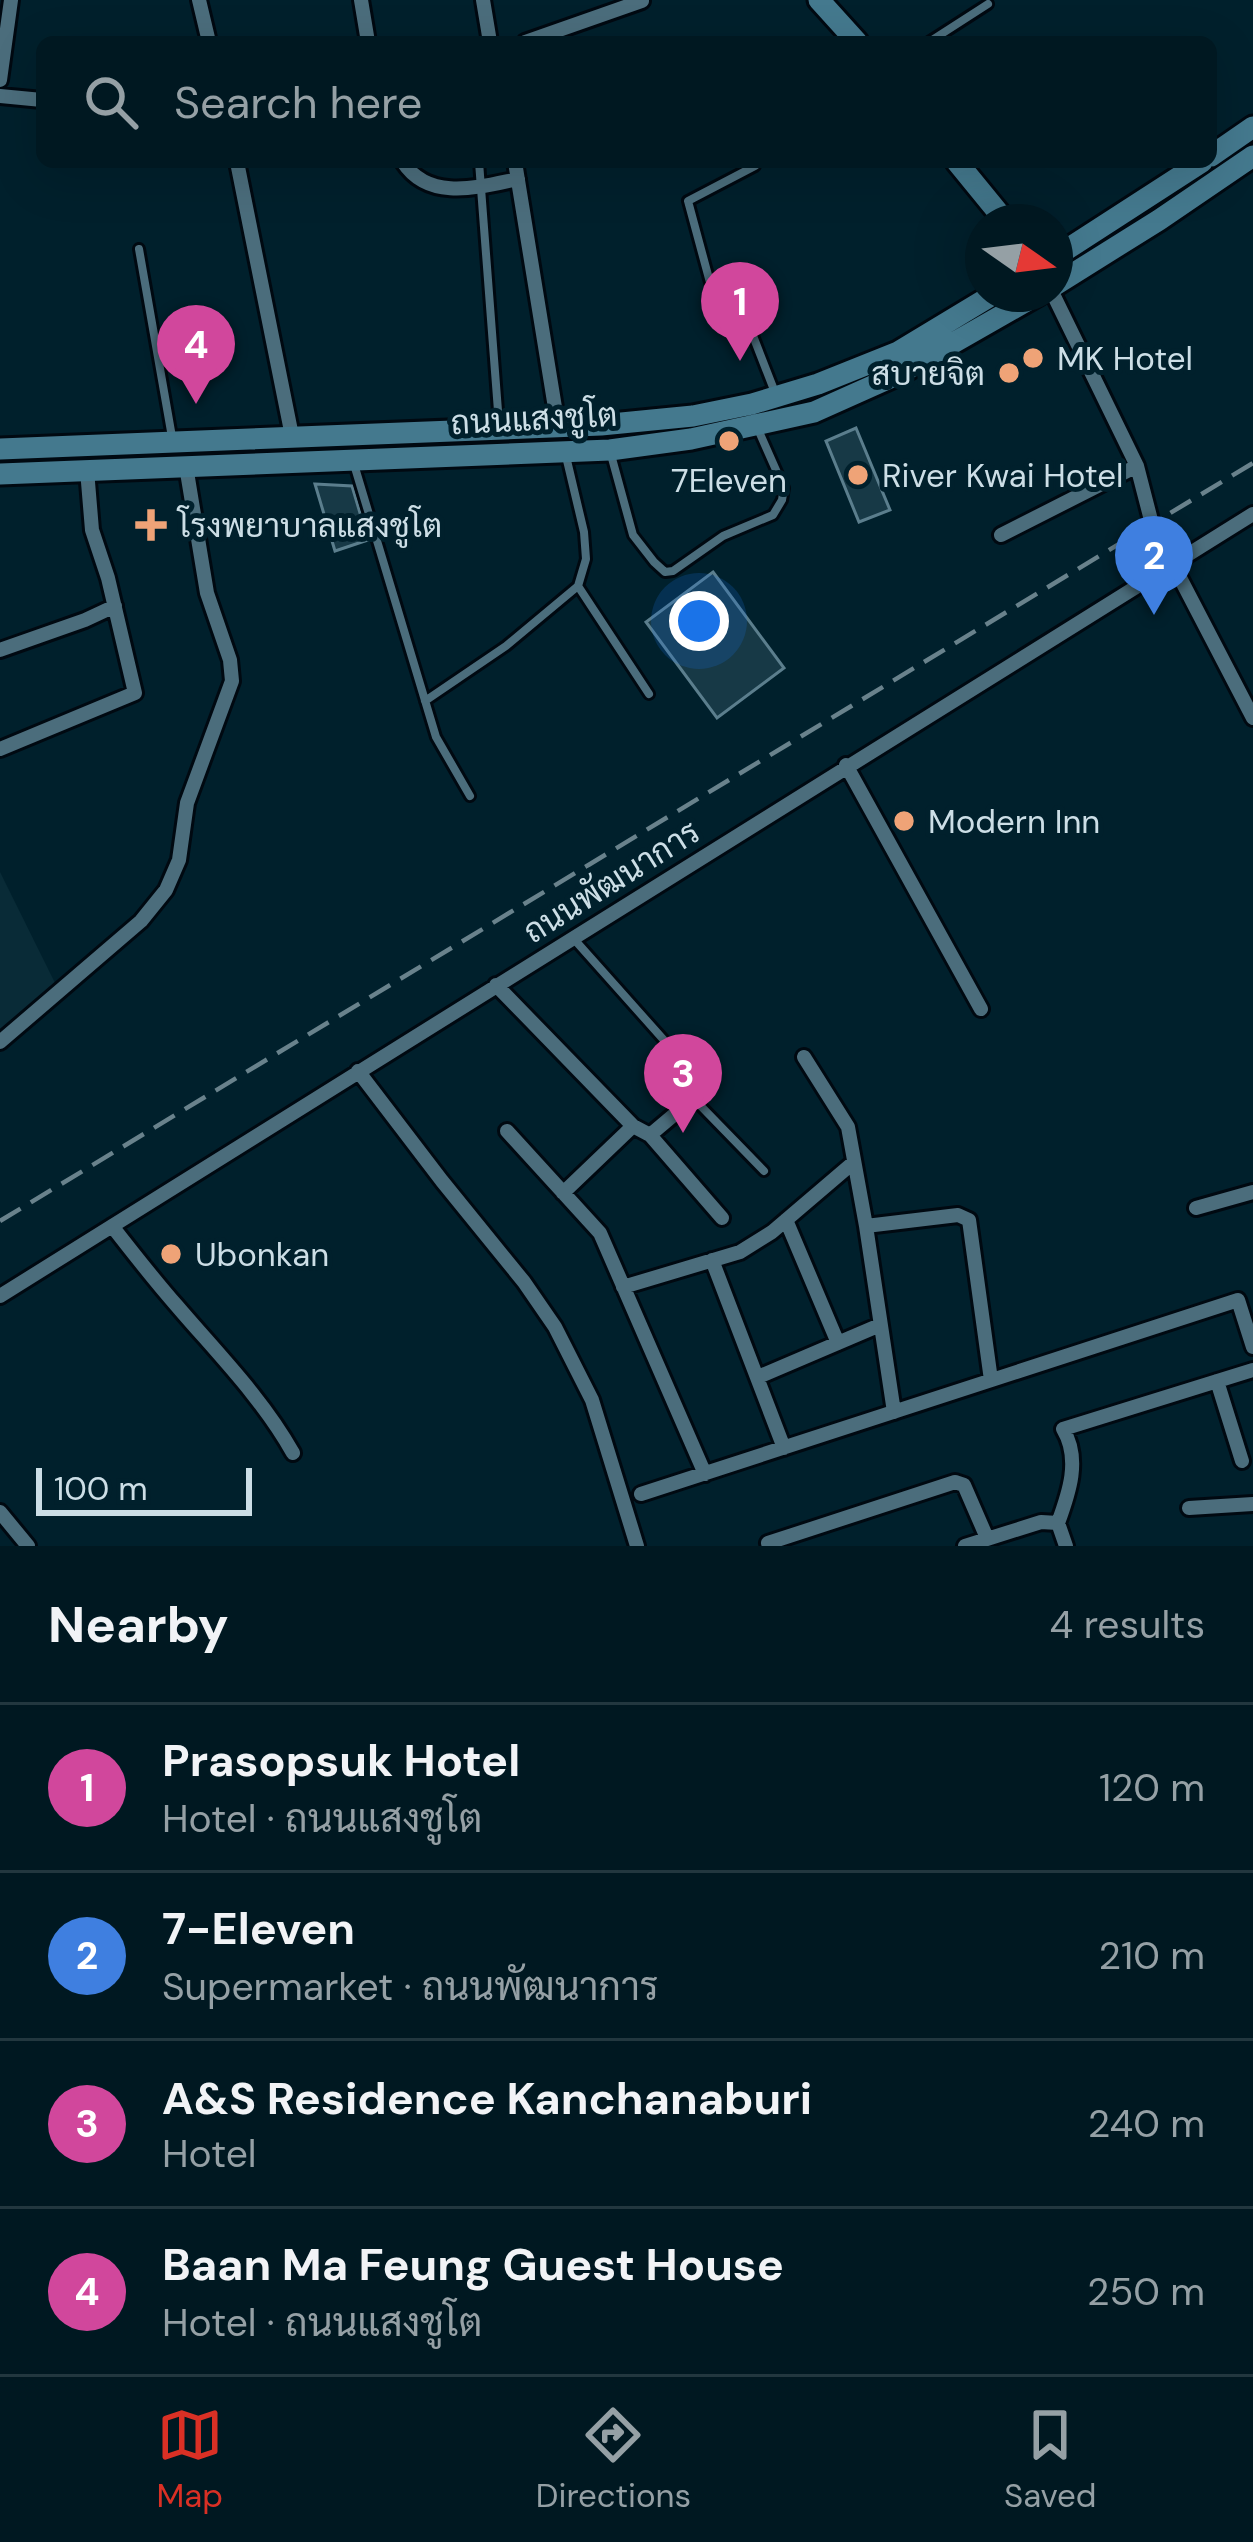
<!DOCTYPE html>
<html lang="en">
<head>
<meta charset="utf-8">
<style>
  :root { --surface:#001821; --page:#0e252e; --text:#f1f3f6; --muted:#95a0a5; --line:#22373f; --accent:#d93025 }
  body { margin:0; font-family:"DM Sans",Sarabun,sans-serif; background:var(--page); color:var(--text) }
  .compass { position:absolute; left:965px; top:204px; width:108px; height:108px; border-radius:50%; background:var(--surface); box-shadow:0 12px 48px #0002; rotate:104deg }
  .scale { position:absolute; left:36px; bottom:30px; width:216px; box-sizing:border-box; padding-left:12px; border:6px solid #ccdee6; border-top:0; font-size:33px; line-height:42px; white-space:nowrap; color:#ccdee6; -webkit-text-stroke:9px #00202c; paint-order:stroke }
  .you { position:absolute; left:699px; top:621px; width:42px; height:42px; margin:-30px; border:9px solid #fff; border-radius:50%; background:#1a73e8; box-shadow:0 0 0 18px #1a73e833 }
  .badge { display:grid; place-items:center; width:78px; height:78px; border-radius:50%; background:var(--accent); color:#fff; font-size:39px; font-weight:700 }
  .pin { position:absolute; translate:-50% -99px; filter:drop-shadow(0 3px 6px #0008) }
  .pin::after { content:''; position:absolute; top:63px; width:42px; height:36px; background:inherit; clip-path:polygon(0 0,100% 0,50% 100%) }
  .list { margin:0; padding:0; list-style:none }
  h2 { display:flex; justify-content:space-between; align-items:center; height:156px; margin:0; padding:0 48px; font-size:51px }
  h2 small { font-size:39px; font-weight:400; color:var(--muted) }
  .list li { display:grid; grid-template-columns:78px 1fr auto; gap:36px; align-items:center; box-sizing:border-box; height:168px; padding:0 48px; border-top:3px solid var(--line) }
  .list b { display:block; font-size:45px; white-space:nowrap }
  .list p { margin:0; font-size:39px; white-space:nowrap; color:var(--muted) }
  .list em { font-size:39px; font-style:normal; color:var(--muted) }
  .icon { flex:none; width:66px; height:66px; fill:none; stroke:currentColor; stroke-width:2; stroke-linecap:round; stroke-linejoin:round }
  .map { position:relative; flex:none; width:1253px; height:1546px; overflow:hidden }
  .search { position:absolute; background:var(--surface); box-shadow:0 12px 48px #0002; left:36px; right:36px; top:36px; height:132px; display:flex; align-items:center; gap:30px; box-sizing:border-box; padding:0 42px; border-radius:18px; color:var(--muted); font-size:45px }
  .sheet { height:828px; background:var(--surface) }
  nav { display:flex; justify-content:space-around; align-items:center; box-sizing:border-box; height:168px; border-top:3px solid var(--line); background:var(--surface); font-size:33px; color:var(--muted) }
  nav a { display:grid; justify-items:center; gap:6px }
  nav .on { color:var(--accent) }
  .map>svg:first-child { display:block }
</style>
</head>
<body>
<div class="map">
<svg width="1253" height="1546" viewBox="0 0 1253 1546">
  <rect width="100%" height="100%" fill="#00202c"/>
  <path fill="#092b37" d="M0 872 59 991 0 1042Z"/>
  <path fill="#173946" stroke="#5b7e8d" stroke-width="3" d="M856 428 890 510 859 522 826 441Z
    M315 484 352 486 368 540 335 551Z
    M713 572 784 668 717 718 646 622Z"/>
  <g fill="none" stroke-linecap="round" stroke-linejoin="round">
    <g stroke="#000911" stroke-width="14">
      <path id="service" d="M929 42 988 4
        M479 162 499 424
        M755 166 688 201 718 312 741 305 776 395
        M139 249 172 437
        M610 451 633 535 654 562 665 572 673 571 723 536 773 515 782 500 784 488 757 427
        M353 461 436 737 470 796
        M578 586 649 694
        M425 701 506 646 578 586 586 559 584 532 565 452
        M573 938 687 1066C692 1077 689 1087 693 1098L764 1171"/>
    </g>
    <g stroke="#000911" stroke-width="20">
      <path id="minor" d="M199 0 209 42
        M361 0 368 42
        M483 0 490 42
        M525 42 642 1
        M0 80 11 0
        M0 96 42 100
        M237 162 292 436
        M403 162C429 202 479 187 518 179
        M515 162 558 426
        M1053 294 1137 466 1152 524 1253 718
        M1001 535 1137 466
        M0 650 85 620 115 606
        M0 749 135 693 108 578 92 530 87 470
        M846 765 981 1009
        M496 985 633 1126 650 1135 722 1218
        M0 1042 141 921 166 890 179 860 187 803 232 681 230 660 207 593 186 466
        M804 1057 848 1127 866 1226 894 1412
        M358 1071 442 1181 524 1282 555 1327 592 1400 637 1546
        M507 1131 600 1233 705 1474
        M650 1135 701 1092
        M563 1193 633 1126
        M1196 1208 1253 1192
        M786 1220 838 1343
        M112 1226C133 1253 154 1280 177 1306 218 1354 262 1398 293 1453
        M866 1226 958 1215 969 1220 991 1380
        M712 1260 784 1448
        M623 1287 740 1252 772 1232 854 1162
        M0 1296 1253 514
        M758 1377 880 1325
        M1217 1381 1242 1461
        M641 1494 1238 1300 1253 1347
        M1189 1508 1253 1504
        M0 1512 28 1546
        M1058 1523C1069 1493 1081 1459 1063 1429L1253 1370
        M768 1543 955 1482 964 1485 987 1538
        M965 1546 1041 1522 1058 1523 1066 1546"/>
    </g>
    <g stroke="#000911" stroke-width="27">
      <path id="secondary" d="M819 0 857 42
        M1211 156 1253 127
        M957 162 1006 222
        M1055 257 1202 162
        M1055 285 1159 220 1253 156
        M0 449 601 425 693 416 752 404 818 384 898 352 994 294
        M0 474 610 450 691 439 814 412 899 374 1039 294"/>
    </g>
    <use href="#service" stroke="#4b6d7c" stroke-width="8"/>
    <use href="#minor" stroke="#4b6d7c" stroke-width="14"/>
    <use href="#secondary" stroke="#44798e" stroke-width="21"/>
    <path stroke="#69828c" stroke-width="4.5" stroke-dasharray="24 12" stroke-linecap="butt" d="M0 1221 1253 463"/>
  </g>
  <g fill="#efa377" stroke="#00202c" stroke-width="4.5">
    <circle cx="1033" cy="358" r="12"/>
    <circle cx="1009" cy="373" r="12"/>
    <circle cx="729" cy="441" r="12"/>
    <circle cx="858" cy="475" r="12"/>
    <path d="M145 507h12v12h12v12h-12v12h-12v-12h-12v-12h12z"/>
    <circle cx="904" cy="821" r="12"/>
    <circle cx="171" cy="1254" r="12"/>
  </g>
  <g text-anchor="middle" stroke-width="10" stroke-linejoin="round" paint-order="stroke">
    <g font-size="33" fill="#ccdee6" stroke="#00202c" text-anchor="start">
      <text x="1057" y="370">MK Hotel</text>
      <text x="985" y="385" text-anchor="end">สบายจิต</text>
      <text x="882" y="487">River Kwai Hotel</text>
      <text x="729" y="492" text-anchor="middle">7Eleven</text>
      <text x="178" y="537">โรงพยาบาลแสงชูโต</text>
      <text x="928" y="833">Modern Inn</text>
      <text x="195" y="1266">Ubonkan</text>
    </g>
    <g font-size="33" fill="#ccdee6" stroke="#00202c">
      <text transform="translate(534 418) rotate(-3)" y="12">ถนนแสงชูโต</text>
      <text transform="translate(611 881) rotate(-32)" y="12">ถนนพัฒนาการ</text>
    </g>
  </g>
</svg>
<svg class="compass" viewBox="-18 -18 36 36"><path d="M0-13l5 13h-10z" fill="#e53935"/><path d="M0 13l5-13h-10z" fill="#95a0a5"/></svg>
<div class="scale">100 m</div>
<div class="you"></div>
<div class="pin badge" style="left:740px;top:361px;background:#d1479c">1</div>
<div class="pin badge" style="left:1154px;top:615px;background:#3f7fe0">2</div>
<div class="pin badge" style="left:683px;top:1133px;background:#d1479c">3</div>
<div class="pin badge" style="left:196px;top:404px;background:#d1479c">4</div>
<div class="search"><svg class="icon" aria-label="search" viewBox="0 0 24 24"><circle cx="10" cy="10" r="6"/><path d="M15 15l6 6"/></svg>Search here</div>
</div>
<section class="sheet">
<h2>Nearby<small>4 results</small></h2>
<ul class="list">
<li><span class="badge" style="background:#d1479c">1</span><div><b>Prasopsuk Hotel</b><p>Hotel · ถนนแสงชูโต</p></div><em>120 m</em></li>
<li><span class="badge" style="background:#3f7fe0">2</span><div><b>7-Eleven</b><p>Supermarket · ถนนพัฒนาการ</p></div><em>210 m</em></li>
<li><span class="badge" style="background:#d1479c">3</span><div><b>A&amp;S Residence Kanchanaburi</b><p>Hotel</p></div><em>240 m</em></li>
<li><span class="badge" style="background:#d1479c">4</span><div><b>Baan Ma Feung Guest House</b><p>Hotel · ถนนแสงชูโต</p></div><em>250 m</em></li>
</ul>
</section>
<nav>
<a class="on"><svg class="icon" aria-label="map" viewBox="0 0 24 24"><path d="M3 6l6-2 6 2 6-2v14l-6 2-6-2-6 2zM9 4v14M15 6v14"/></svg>Map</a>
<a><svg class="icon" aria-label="directions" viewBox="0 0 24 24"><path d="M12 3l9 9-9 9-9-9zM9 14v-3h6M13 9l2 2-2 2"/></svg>Directions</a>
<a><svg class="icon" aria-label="saved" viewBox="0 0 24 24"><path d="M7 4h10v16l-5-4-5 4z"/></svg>Saved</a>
</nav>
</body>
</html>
